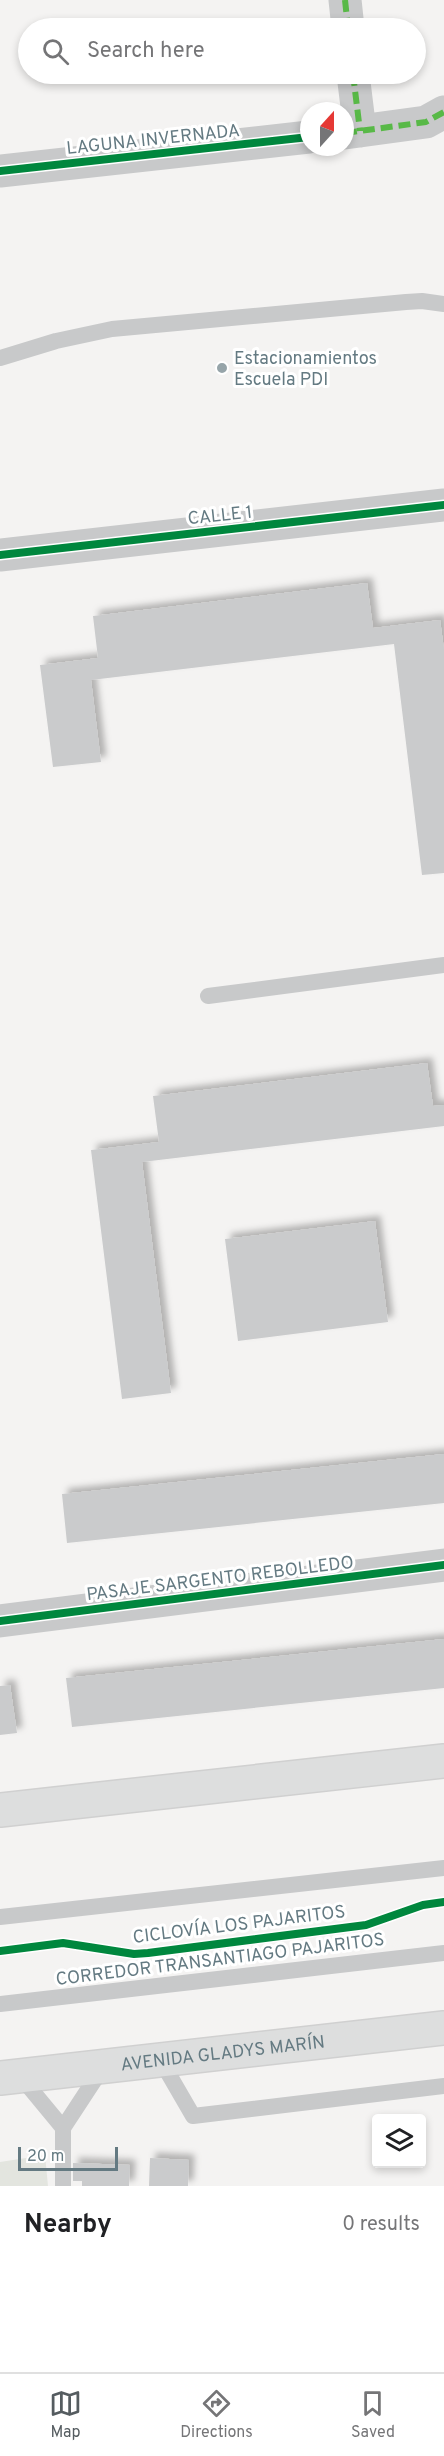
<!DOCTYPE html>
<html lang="en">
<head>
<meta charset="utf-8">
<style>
  :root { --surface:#fff; --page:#f6f6f6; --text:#202124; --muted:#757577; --line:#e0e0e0; --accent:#555c60 }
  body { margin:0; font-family:Overpass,sans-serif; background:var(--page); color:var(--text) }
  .controls { position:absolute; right:18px; bottom:18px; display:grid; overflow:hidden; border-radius:6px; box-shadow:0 3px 9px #0003 }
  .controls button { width:54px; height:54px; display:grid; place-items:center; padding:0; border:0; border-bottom:2px solid var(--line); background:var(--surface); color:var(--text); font:30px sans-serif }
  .compass { position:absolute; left:300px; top:102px; width:54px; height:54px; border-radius:50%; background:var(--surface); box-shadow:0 3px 9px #0003; rotate:21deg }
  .scale { position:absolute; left:18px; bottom:15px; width:100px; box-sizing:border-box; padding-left:6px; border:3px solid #647a82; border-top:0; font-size:16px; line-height:21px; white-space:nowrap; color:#647a82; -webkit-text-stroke:4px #fff; paint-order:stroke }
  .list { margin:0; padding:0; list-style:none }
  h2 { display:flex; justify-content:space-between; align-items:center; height:78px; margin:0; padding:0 24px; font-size:26px }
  h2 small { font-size:20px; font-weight:400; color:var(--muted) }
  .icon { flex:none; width:33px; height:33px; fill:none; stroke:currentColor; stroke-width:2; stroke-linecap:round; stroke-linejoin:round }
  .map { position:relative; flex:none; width:444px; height:2186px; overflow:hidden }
  .search { position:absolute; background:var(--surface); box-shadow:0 3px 9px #0003; left:18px; right:18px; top:18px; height:66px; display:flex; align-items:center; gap:15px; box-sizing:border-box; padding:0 21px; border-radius:33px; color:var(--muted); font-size:22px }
  .sheet { height:186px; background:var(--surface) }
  nav { display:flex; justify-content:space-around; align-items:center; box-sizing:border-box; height:84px; border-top:2px solid var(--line); background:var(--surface); font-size:16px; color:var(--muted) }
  nav a { display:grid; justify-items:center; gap:3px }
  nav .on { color:var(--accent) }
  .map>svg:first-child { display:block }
</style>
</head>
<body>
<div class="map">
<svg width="444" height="2186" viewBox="0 0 444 2186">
  <defs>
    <filter id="shadow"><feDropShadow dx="5.5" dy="-5.5" stdDeviation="3" flood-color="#0004"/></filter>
  </defs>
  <rect width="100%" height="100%" fill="#f4f3f2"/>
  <path fill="#e3e5df" d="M45 2155 48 2186H0V2162Z"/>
  <path fill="#cacbcc" filter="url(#shadow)" d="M367 583 373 628 440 620 444 650V873L422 875 394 644 91 680 101 762 53 767 40 665 98 658 93 616Z
    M427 1063 433 1106 444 1105V1126L142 1162 171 1393 122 1399 91 1150 159 1142 153 1096Z
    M375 1221 388 1322 238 1341 225 1239Z
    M444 1454V1503L67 1543 62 1494Z
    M444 1639V1688L72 1727 66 1678Z
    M10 1685 17 1733 0 1735V1686Z
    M150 2158 189 2160 188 2186H149Z
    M73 2163 130 2165 129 2186H82V2181H73Z"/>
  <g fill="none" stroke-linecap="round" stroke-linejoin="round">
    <g stroke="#d0d0d0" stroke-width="36">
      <g id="primary">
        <path d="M0 1810 444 1761"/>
        <path id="s1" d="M0 2078 444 2028"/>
      </g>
    </g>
    <path stroke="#c8c9ca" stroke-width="16" d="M0 358 56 341 112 329 406 302 422 301 444 304
      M208 996 444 965
      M0 1917 444 1868
      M0 2004 444 1953
      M160 2059 193 2116 444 2086
      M20 2076 63 2128
      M63 2186V2128L103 2067"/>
    <path stroke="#c8c9ca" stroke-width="33" d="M345 0 348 28
      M353 74 360 131
      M345 133 426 122 444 112
      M0 171 309 137
      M0 555 444 505
      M0 1621 444 1565"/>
    <use href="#primary" stroke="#dddede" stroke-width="33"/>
    <path stroke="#58b947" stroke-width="6" stroke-dasharray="12 6" stroke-linecap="butt" d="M345 0 348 28
      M353 74 360 131
      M345 133 426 122 444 112"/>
    <g stroke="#fff" stroke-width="11">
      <path id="cycleway" d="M0 171 309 137
        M0 555 444 505
        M0 1621 444 1565
        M0 1951 63 1943 134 1954 148 1953 366 1925 423 1905 444 1902"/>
    </g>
    <use href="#cycleway" stroke="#00873e" stroke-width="8"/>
  </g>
  <circle fill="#96a4a9" stroke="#fff" stroke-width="2" cx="222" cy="368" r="6"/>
  <g text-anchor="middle" stroke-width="6" stroke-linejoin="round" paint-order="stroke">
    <g font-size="18" fill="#647a82" stroke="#fff">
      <text transform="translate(153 139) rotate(-6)" y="6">LAGUNA INVERNADA</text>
      <text transform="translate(220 515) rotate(-6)" y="6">CALLE 1</text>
      <text transform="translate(220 1578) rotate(-7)" y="6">PASAJE SARGENTO REBOLLEDO</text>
      <text transform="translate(239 1924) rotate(-7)" y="6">CICLOVÍA LOS PAJARITOS</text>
      <text transform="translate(220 1959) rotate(-7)" y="6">CORREDOR TRANSANTIAGO PAJARITOS</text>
      <text dy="6" stroke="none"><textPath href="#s1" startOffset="224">AVENIDA GLADYS MARÍN</textPath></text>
    </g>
    <g font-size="18" fill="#647a82" stroke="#fff" text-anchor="start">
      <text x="234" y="364">Estacionamientos<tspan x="234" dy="21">Escuela PDI</tspan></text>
    </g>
  </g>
</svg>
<div class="controls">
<button><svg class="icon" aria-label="layers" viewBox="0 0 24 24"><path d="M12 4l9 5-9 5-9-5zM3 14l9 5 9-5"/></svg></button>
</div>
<svg class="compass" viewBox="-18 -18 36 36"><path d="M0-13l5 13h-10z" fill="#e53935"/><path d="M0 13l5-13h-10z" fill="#757577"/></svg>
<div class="scale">20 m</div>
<div class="search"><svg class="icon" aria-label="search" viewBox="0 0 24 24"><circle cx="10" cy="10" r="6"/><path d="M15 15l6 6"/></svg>Search here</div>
</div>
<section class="sheet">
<h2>Nearby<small>0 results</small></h2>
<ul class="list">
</ul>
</section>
<nav>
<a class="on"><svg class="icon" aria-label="map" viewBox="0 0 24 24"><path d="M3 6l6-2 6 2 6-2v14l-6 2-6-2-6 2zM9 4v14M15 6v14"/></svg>Map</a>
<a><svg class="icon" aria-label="directions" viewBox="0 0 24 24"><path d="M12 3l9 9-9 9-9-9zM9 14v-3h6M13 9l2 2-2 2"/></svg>Directions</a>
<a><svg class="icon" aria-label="saved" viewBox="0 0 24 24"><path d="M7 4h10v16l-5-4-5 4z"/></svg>Saved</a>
</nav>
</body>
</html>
